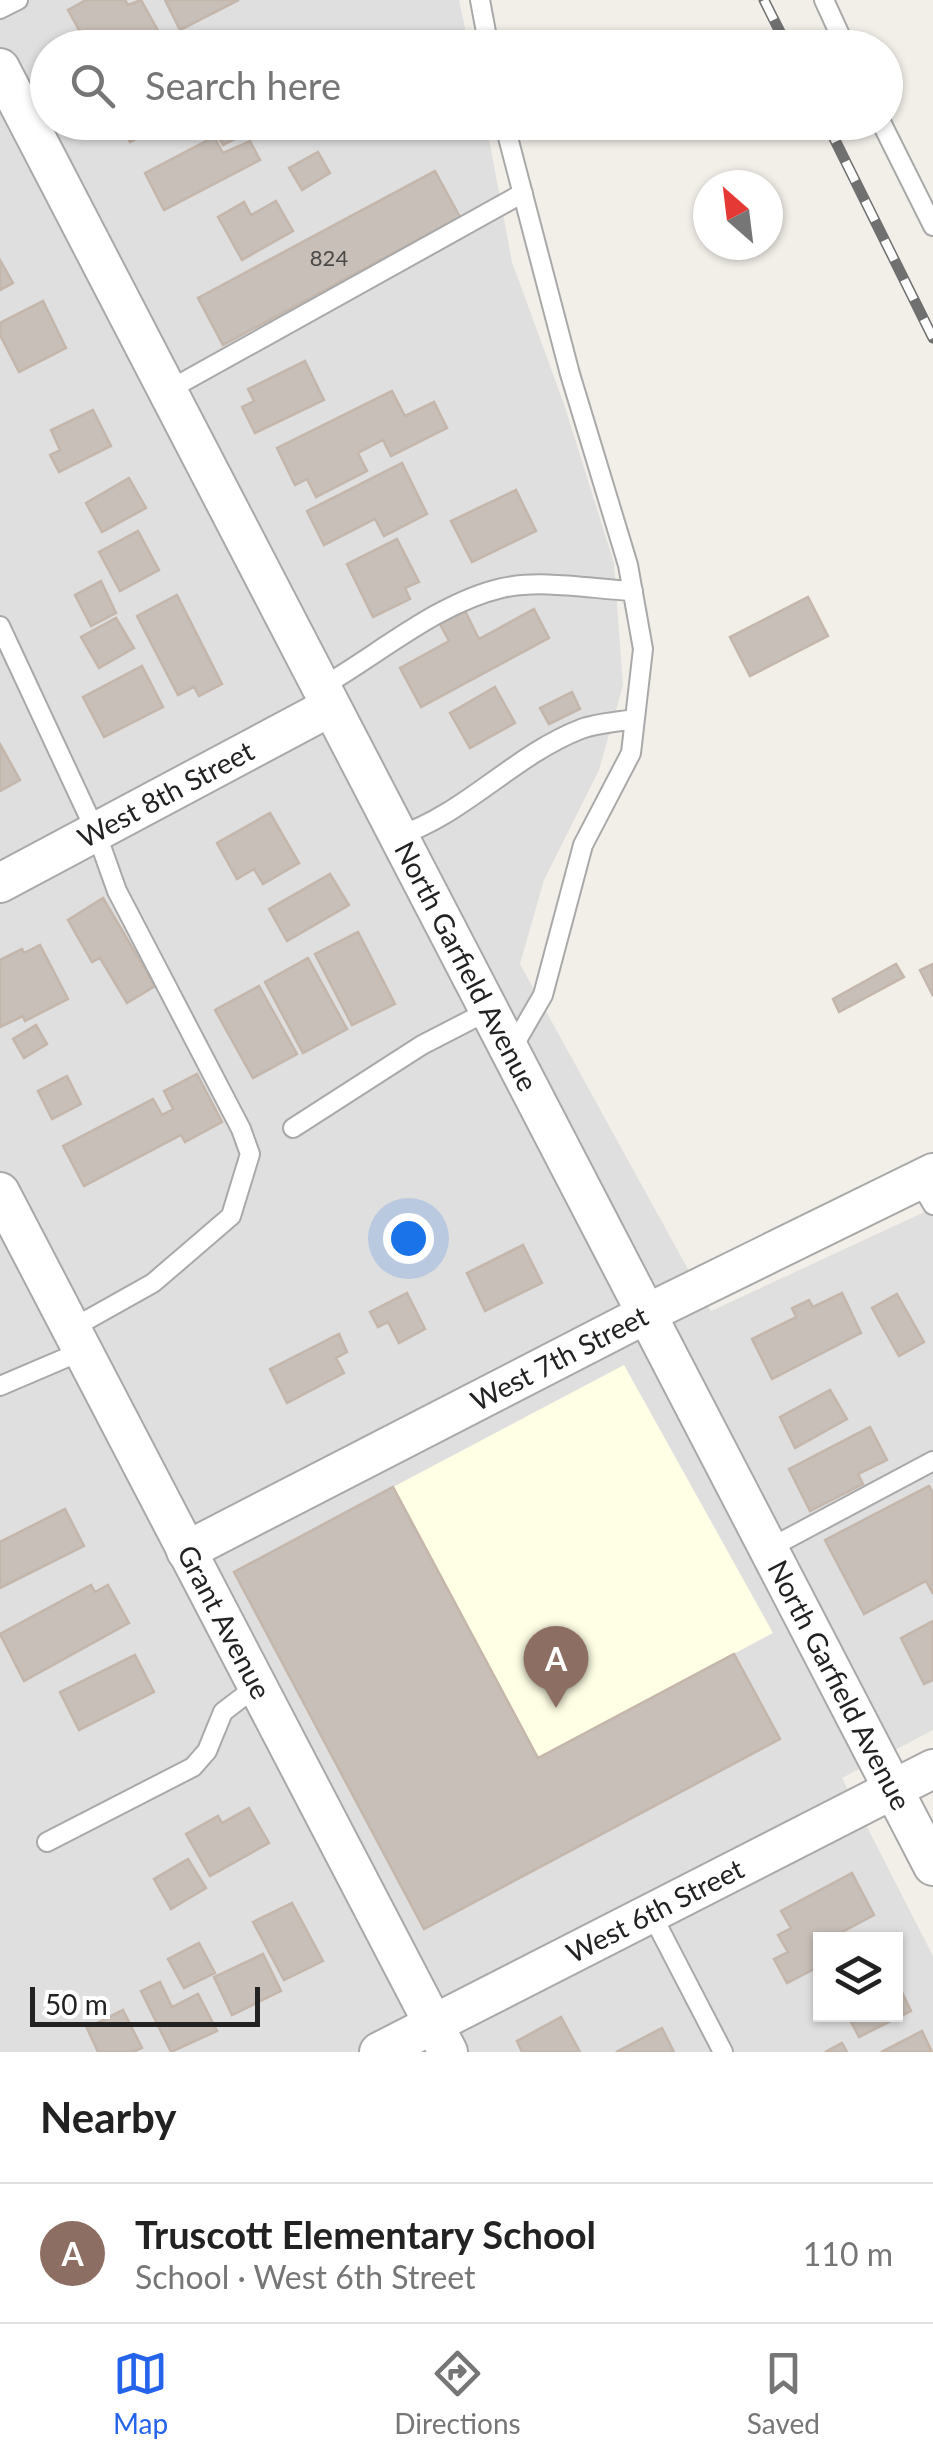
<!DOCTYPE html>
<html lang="en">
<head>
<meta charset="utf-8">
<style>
  :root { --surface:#fff; --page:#f2f2f2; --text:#222; --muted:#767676; --line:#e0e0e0; --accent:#2563eb }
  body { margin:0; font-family:Lato,sans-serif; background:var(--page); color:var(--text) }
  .controls { position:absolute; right:30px; bottom:30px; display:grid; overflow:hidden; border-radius:0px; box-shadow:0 2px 8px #0004 }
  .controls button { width:90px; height:90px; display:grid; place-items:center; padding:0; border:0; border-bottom:2px solid var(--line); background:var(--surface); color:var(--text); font:50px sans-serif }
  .compass { position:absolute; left:693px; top:170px; width:90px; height:90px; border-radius:50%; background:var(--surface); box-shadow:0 2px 8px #0004; rotate:332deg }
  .scale { position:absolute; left:30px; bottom:25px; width:230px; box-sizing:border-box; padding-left:10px; border:5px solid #222; border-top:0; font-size:28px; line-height:35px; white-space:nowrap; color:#222; -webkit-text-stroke:8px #fff; paint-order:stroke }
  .you { position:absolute; left:408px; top:1238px; width:35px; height:35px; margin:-25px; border:8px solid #fff; border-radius:50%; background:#1a73e8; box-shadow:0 0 0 15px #1a73e833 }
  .badge { display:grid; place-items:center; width:65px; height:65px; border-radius:50%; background:var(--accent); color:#fff; font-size:32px; font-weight:700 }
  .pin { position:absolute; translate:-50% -82px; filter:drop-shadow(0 2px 5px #0008) }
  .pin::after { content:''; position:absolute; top:52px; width:35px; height:30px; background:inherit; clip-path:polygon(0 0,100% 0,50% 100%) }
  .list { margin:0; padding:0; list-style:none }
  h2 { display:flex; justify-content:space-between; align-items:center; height:130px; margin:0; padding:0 40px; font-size:42px }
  h2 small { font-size:32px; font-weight:400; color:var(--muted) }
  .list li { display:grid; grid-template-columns:65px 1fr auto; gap:30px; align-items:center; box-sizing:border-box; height:140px; padding:0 40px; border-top:2px solid var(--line) }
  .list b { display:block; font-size:38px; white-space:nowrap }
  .list p { margin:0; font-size:32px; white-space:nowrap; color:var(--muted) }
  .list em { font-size:32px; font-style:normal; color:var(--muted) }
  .icon { flex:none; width:55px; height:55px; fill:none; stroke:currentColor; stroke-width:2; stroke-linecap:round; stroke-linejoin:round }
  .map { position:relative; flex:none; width:933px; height:2052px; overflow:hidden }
  .search { position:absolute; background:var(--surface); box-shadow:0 2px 8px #0004; left:30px; right:30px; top:30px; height:110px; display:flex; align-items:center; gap:25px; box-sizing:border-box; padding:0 35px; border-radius:55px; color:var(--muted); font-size:38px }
  .sheet { height:270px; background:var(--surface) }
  nav { display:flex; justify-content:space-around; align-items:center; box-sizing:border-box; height:140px; border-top:2px solid var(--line); background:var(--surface); font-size:28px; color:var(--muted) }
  nav a { display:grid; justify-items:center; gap:5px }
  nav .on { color:var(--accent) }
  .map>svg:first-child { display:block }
</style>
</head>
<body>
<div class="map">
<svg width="933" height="2052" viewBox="0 0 933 2052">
  <rect width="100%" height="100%" fill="#f2efe9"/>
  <path fill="#e0dfdf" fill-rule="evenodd" d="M0 0H459L469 47 48 48V122L486 123 512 262 565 407 614 563 623 685 599 770 544 880 520 964 711 1311 933 1208V1730L842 1778 933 1956V2052H0ZM820 1940H896V2014H820Z"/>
  <path fill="#ffffe5" d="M624 1365 773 1633 538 1758 393 1487Z"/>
  <path fill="#c7bfb8" stroke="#c4b6ab" stroke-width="2.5" d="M86 0H125L128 5 141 0 161 36 139 48H89L68 10Z
    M165 0H239L180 30Z
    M120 122H170L130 142Z
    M210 122H248L252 130 223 145Z
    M214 137 223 153 250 141 260 160 164 210 145 173Z
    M318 152 330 173 302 190 289 168Z
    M435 171 460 217 223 345 198 298Z
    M276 201 293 231 242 260 218 217 244 202 251 215Z
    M0 260 13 283 0 290Z
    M43 301 66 348 19 372 0 335V323Z
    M305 361 324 400 255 433 242 407 254 401 248 389Z
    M392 391 405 416 434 402 447 428 391 456 383 440 358 453 367 471 316 497 307 479 295 485 277 448Z
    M93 410 111 446 59 472 50 455 60 450 51 430Z
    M402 463 427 514 384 536 375 519 324 545 307 511Z
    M129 478 146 508 102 532 86 503Z
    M516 490 536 531 472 562 451 521Z
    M138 531 159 570 120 591 99 552Z
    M397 539 419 582 405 588 410 599 373 617 347 564Z
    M101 581 116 613 91 626 75 595Z
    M177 595 222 684 199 696 194 687 178 695 137 616Z
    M808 597 828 636 750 676 730 637Z
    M534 609 549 638 421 707 400 668 449 641 440 624 465 611 479 639Z
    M116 618 134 648 99 668 81 637Z
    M142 666 163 707 104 737 83 697Z
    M495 687 515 723 470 748 450 713Z
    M572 692 580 709 549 724 540 708Z
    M0 744 20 780 0 791Z
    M270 813 299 863 263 884 254 869 237 879 217 843Z
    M330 874 349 905 287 941 269 909Z
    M103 898 155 986 127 1003 100 958 92 962 68 920Z
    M358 932 395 1004 352 1025 315 954Z
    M40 945 68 999 25 1021 23 1016 0 1027V960L22 949 24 953Z
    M308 958 347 1029 303 1053 265 982Z
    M896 964 904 977 839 1012 833 999Z
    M933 964V996L920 970Z
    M259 986 297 1054 253 1078 215 1010Z
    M36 1025 47 1044 24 1058 13 1039Z
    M197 1074 222 1122 185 1142 181 1135 84 1186 63 1146 153 1099 162 1115 173 1109 164 1091Z
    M67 1076 81 1104 52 1119 38 1091Z
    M523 1245 542 1283 485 1311 467 1273Z
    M407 1293 425 1329 399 1343 388 1322 378 1327 370 1312Z
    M842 1293 861 1333 772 1379 752 1339 796 1317 792 1308 809 1300 813 1307Z
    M897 1294 924 1342 899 1356 872 1308Z
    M339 1334 347 1352 336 1358 344 1373 287 1403 270 1369Z
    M830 1390 847 1419 795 1448 780 1417Z
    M870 1427 887 1460 858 1474 863 1484 810 1511 789 1469Z
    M929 1486 933 1493V1594L926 1581 864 1614 825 1540Z
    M393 1487 538 1758 734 1654 780 1739 424 1929 234 1572Z
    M65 1509 84 1546 0 1588V1542Z
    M91 1585 95 1592 108 1585 129 1623 24 1681 0 1634Z
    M933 1621V1680L924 1684 901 1638Z
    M135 1655 154 1692 79 1730 60 1692Z
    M249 1808 269 1843 210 1876 186 1834 218 1816 222 1823Z
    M188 1859 206 1888 171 1909 154 1879Z
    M852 1873 874 1915 827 1940H820V1966L787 1983 774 1959 788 1952 778 1935 791 1928 781 1911Z
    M292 1903 323 1961 284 1980 253 1922Z
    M199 1943 215 1973 184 1988 168 1959Z
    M263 1954 281 1991 232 2015 214 1977Z
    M896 1980 911 2011 859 2037 847 2014H896Z
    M160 1982 172 2007 198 1994 217 2031 171 2052 141 1991Z
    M123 2010 142 2048 133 2052H98L87 2028Z
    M561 2017 580 2052H522L517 2041Z
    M662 2028 674 2052H616Z
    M922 2031 932 2052H881Z
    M842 2043 847 2052H825Z"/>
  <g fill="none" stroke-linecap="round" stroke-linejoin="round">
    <g stroke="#a9a9a9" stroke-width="22">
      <path id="lane" d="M480 0 489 48
        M824 0 846 48
        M0 9 18 0
        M504 122 570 374 628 565 643 649 631 753 583 845 543 995 510 1052
        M881 122 933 226
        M167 391 523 193
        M0 626 96 832 117 891 241 1129 250 1154 231 1216 153 1283 71 1329
        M320 688C378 655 437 603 502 588 543 579 591 589 633 591
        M398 836C465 814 514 755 581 729 597 723 617 722 635 719
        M293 1128 422 1045 488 1011
        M918 1180 933 1205
        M0 1386 82 1351
        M768 1549 933 1461
        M47 1842 193 1767 207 1751 223 1712 257 1686
        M651 1913 723 2052"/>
    </g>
    <g stroke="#a9a9a9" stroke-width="42">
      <g id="street">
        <path id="s1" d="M0 68 933 1866"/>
        <path id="s2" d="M0 883 330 707"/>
        <path id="s3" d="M0 1192 448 2052"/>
        <path id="s4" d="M186 1551 646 1314 933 1173"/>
        <path id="s5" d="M379 2052 933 1769"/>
      </g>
    </g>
    <use href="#lane" stroke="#fff" stroke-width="18"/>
    <use href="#street" stroke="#fff" stroke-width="38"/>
    <g stroke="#707070" stroke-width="11">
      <path id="rail" d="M764 0 788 48
        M826 122 933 338"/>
    </g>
    <use href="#rail" stroke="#fff" stroke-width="8" stroke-dasharray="22" stroke-linecap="butt"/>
  </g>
  <g text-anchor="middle" stroke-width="9" stroke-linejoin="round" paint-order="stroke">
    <g font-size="22" fill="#4b4948">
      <text x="329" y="266">824</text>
    </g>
    <g font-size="28" fill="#222" stroke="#fff">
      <text dy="10" stroke="none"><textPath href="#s2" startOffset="188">West 8th Street</textPath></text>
      <text dy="10" stroke="none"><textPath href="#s1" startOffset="1012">North Garfield Avenue</textPath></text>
      <text dy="10" stroke="none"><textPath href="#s4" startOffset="420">West 7th Street</textPath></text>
      <text dy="10" stroke="none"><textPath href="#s3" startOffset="485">Grant Avenue</textPath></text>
      <text dy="10" stroke="none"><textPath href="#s1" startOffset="1822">North Garfield Avenue</textPath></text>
      <text dy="10" stroke="none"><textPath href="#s5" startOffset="310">West 6th Street</textPath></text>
    </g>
  </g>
</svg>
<div class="controls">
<button><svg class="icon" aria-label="layers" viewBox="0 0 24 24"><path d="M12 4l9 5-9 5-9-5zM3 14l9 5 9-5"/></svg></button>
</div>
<svg class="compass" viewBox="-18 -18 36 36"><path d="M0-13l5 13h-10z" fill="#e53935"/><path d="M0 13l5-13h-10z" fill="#767676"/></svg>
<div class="scale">50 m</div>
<div class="you"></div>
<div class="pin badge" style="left:556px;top:1708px;background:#8d6e63">A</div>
<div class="search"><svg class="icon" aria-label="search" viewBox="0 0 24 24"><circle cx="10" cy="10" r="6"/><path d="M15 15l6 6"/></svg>Search here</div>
</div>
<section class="sheet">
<h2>Nearby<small></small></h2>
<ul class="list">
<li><span class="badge" style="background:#8d6e63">A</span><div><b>Truscott Elementary School</b><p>School · West 6th Street</p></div><em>110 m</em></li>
</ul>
</section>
<nav>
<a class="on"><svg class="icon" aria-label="map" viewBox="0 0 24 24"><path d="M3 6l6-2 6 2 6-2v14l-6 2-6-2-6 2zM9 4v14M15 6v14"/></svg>Map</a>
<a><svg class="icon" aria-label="directions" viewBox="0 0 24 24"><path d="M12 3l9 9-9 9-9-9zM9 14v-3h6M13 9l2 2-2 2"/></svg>Directions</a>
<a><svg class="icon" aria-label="saved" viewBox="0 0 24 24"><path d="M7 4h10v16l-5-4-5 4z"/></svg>Saved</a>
</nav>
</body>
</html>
